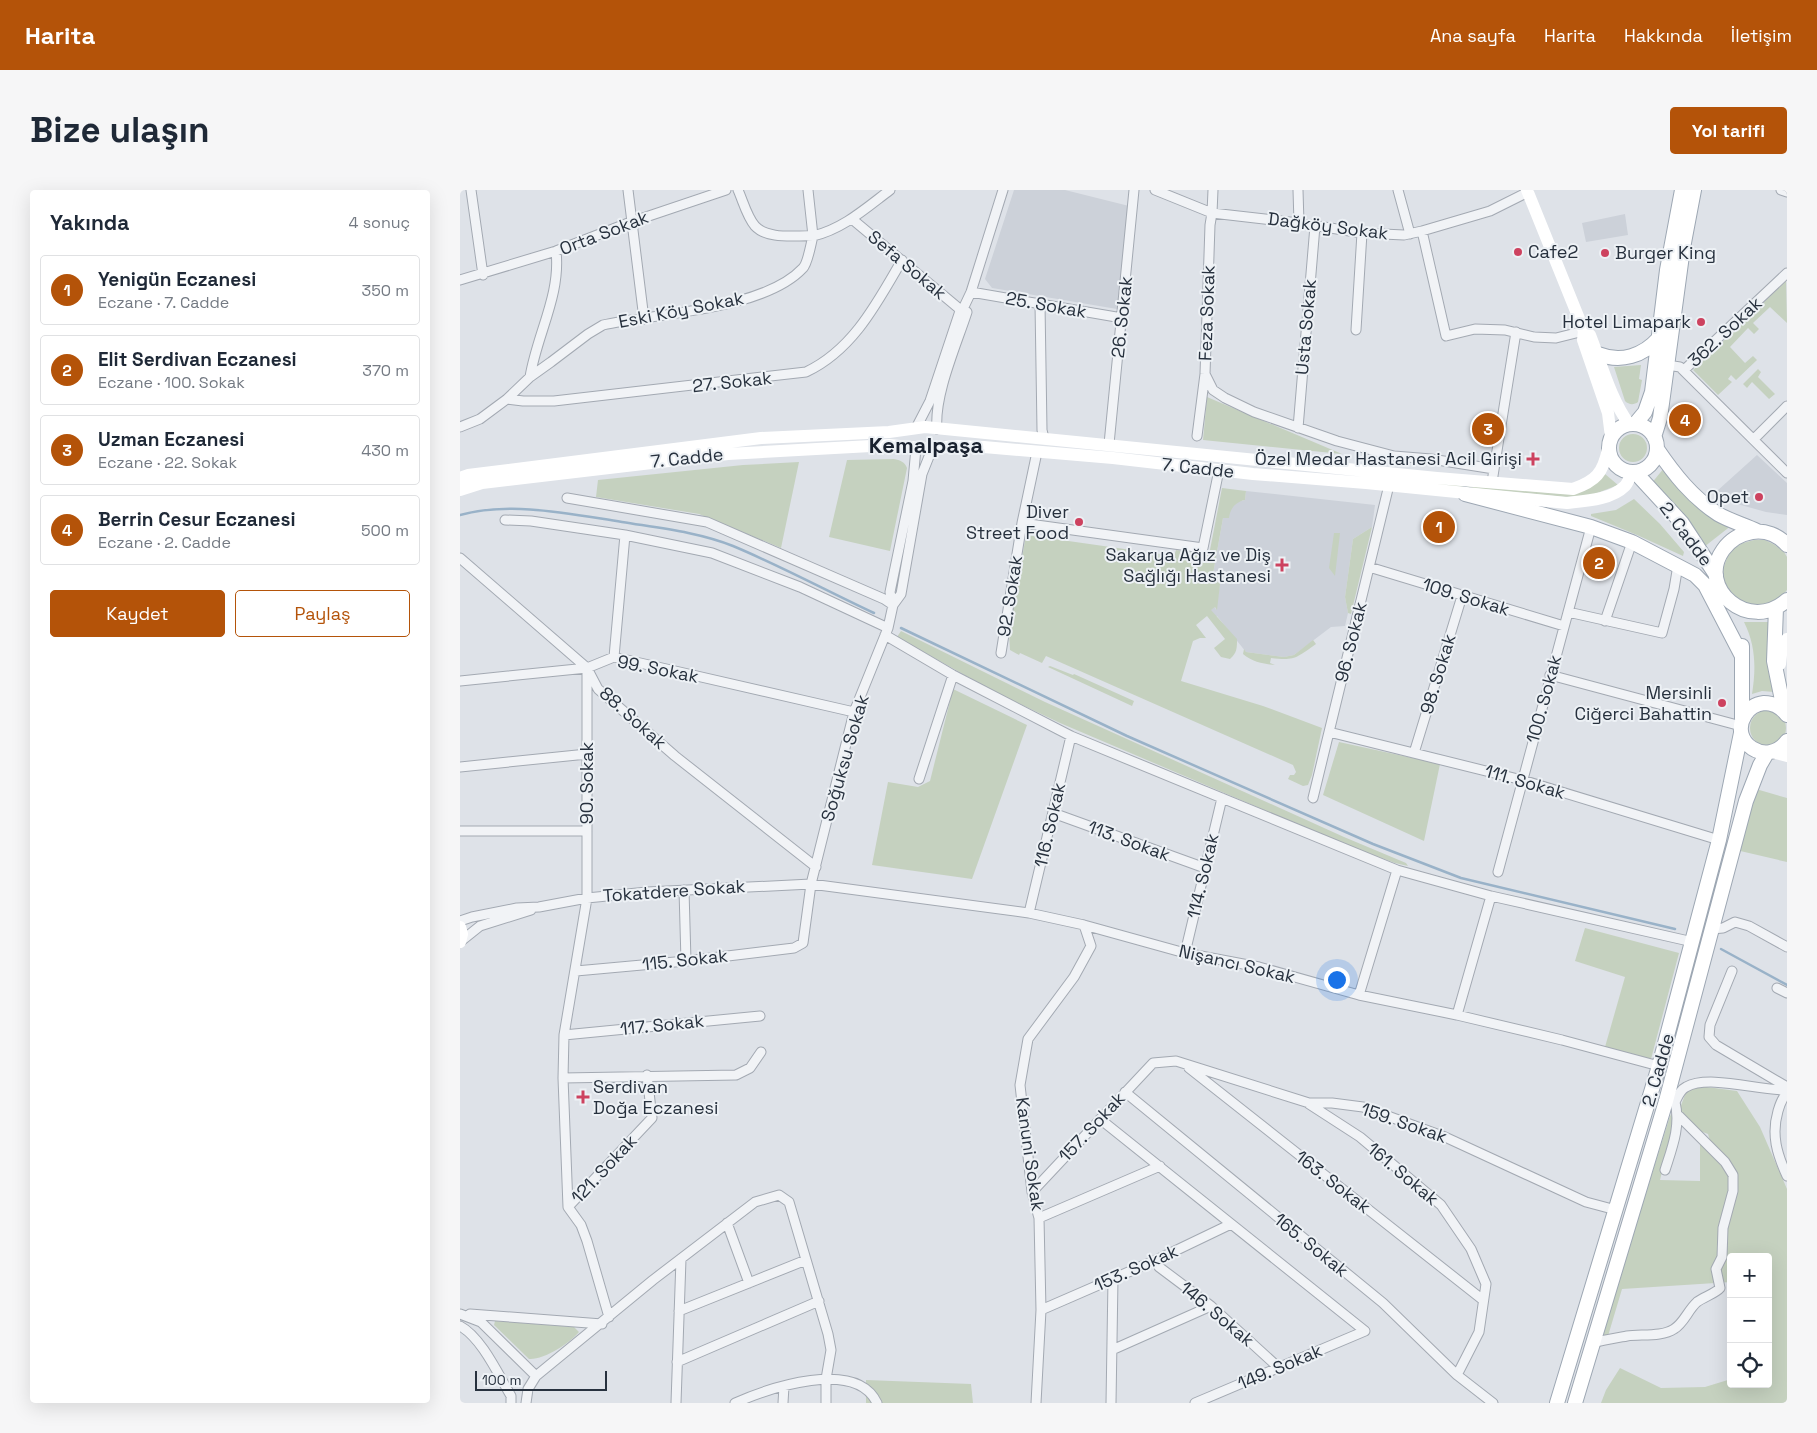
<!DOCTYPE html>
<html lang="tr">
<head>
<meta charset="utf-8">
<style>
  :root { --surface:#fff; --page:#f6f6f7; --text:#1f2937; --muted:#747a83; --line:#e0e1e3; --accent:#b45309 }
  body { margin:0; font-family:"Space Grotesk",sans-serif; background:var(--page); color:var(--text) }
  .controls { position:absolute; right:15px; bottom:15px; display:grid; overflow:hidden; border-radius:5px; box-shadow:0 5px 20px #0002 }
  .controls button { width:45px; height:45px; display:grid; place-items:center; padding:0; border:0; border-bottom:1px solid var(--line); background:var(--surface); color:var(--text); font:25px sans-serif }
  .scale { position:absolute; left:15px; bottom:12px; width:132px; box-sizing:border-box; padding-left:5px; border:2px solid #27313e; border-top:0; font-size:14px; line-height:18px; white-space:nowrap; color:#27313e; -webkit-text-stroke:4px #edf1f5; paint-order:stroke }
  .you { position:absolute; left:876px; top:789px; width:18px; height:18px; margin:-12px; border:4px solid #fff; border-radius:50%; background:#1a73e8; box-shadow:0 0 0 8px #1a73e833 }
  .badge { display:grid; place-items:center; width:32px; height:32px; border-radius:50%; background:var(--accent); color:#fff; font-size:16px; font-weight:700 }
  .pin { position:absolute; translate:-50% -50%; border:2px solid #fff; box-shadow:0 1px 5px #0006 }
  .list { margin:0; padding:0; list-style:none }
  h2 { display:flex; justify-content:space-between; align-items:center; height:65px; margin:0; padding:0 20px; font-size:21px }
  h2 small { font-size:16px; font-weight:400; color:var(--muted) }
  .list li { display:grid; grid-template-columns:32px 1fr auto; gap:15px; align-items:center; box-sizing:border-box; height:70px; margin:0 10px 10px; padding:0 10px; border:1px solid var(--line); border-radius:5px }
  .list b { display:block; font-size:19px; white-space:nowrap }
  .list p { margin:0; font-size:16px; white-space:nowrap; color:var(--muted) }
  .list em { font-size:16px; font-style:normal; color:var(--muted) }
  .actions { display:flex; gap:10px; padding:15px 20px }
  .actions a { flex:1; padding:11px 0; border:1px solid var(--accent); border-radius:5px; text-align:center; font-size:18px; color:var(--accent) }
  .actions .main { background:var(--accent); color:#fff }
  .icon { flex:none; width:28px; height:28px; fill:none; stroke:currentColor; stroke-width:2; stroke-linecap:round; stroke-linejoin:round }
  .map { position:relative; flex:none; width:1327px; height:1213px; overflow:hidden; border-radius:5px }
  header { display:flex; align-items:center; gap:30px; box-sizing:border-box; height:70px; padding:0 25px; background:var(--accent); color:#fff }
  header strong { font-size:24px }
  nav { display:flex; gap:28px; margin-inline-start:auto; font-size:18px }
  .intro { display:flex; align-items:center; justify-content:space-between; box-sizing:border-box; height:120px; padding:0 30px }
  h1 { margin:0; font-size:35px }
  .button { padding:12px 22px; border-radius:5px; background:var(--accent); color:#fff; font-size:18px; font-weight:700 }
  main { display:flex; gap:30px; padding:0 30px }
  aside { flex:1; background:var(--surface); border-radius:5px; box-shadow:0 5px 20px #0002 }
  .map>svg:first-child { display:block }
</style>
</head>
<body>
<header>
<strong>Harita</strong>
<nav><a>Ana sayfa</a><a>Harita</a><a>Hakkında</a><a>İletişim</a></nav>
</header>
<div class="intro"><h1>Bize ulaşın</h1><a class="button">Yol tarifi</a></div>
<main>
<aside>
<h2>Yakında<small>4 sonuç</small></h2>
<ul class="list">
<li><span class="badge">1</span><div><b>Yenigün Eczanesi</b><p>Eczane · 7. Cadde</p></div><em>350 m</em></li>
<li><span class="badge">2</span><div><b>Elit Serdivan Eczanesi</b><p>Eczane · 100. Sokak</p></div><em>370 m</em></li>
<li><span class="badge">3</span><div><b>Uzman Eczanesi</b><p>Eczane · 22. Sokak</p></div><em>430 m</em></li>
<li><span class="badge">4</span><div><b>Berrin Cesur Eczanesi</b><p>Eczane · 2. Cadde</p></div><em>500 m</em></li>
</ul>
<div class="actions"><a class="main">Kaydet</a><a>Paylaş</a></div>
</aside>
<div class="map">
<svg width="1327" height="1213" viewBox="0 0 1327 1213">
  <rect width="100%" height="100%" fill="#dee2e8"/>
  <path fill="#ccd1d9" d="M554 0H605L669 16 657 119 532 98 525 89Z
    M1165 24 1168 45 1126 52 1122 33Z
    M1297 265 1327 293V325L1306 322 1270 312 1257 301Z
    M786 301 915 315 912 337 893 349 885 407 888 423 885 436 871 437 834 465 824 467 786 462 757 426 755 427 750 420 755 417 756 420 761 386 753 384 763 328 769 323 771 318 777 312 785 310Z"/>
  <path fill="#c5d1bf" d="M1326 91 1327 133 1310 117 1293 133 1299 139 1294 144 1288 138 1270 157 1285 173 1293 166 1297 170 1276 190 1271 185 1268 189 1272 192 1258 205 1233 180Z
    M1181 175 1179 189 1182 190 1178 212C1174 215 1169 215 1165 211L1154 177Z
    M1298 179 1301 182 1298 187 1315 204 1309 209 1292 192 1287 198 1283 194Z
    M747 207 882 264 743 250Z
    M1159 258a14 14 0 1 1 28 0a14 14 0 1 1-28 0Z
    M434 269C440 270 445 272 447 278L430 361 369 347 387 270Z
    M339 272 321 358 239 324 136 307 138 290 283 275Z
    M1204 278 1272 335 1244 357 1191 294Z
    M1145 284 1158 295 1132 305 1105 307 909 288 1107 304Z
    M762 298 786 301 785 310C775 312 770 319 769 328H763L753 384 761 386 757 420 755 417 751 420 777 449C777 458 777 463 770 469L761 467 754 458 765 449 747 426 736 435 746 448H740L733 451 721 491 803 516 862 538 852 585 848 595 843 596 828 589 830 585H834L836 582 833 575 586 466 582 473 560 463 559 465 550 460 549 442 566 345 714 366 716 360 749 365Z
    M1174 309 1200 334 1224 362 1223 366 1177 345 1131 326V324L1156 320Z
    M912 337 891 424 888 423 885 407 893 349Z
    M874 343H880L875 386 869 378Z
    M1294 350H1305L1315 355 1324 362 1327 367V400L1318 411 1308 416H1286L1268 401 1264 391 1263 379 1267 368 1273 359 1283 353Z
    M1284 432H1312L1309 480 1314 502 1302 501 1292 504C1296 479 1296 456 1284 432Z
    M441 441 585 512 884 647 946 673 948 676 935 673 889 656 600 533 533 501 437 447Z
    M853 450 856 454C836 468 835 471 811 468L810 473 815 475C804 474 792 472 783 464L784 459 786 462 824 467 834 465Z
    M590 476 613 485 614 484 674 511 672 516 588 477Z
    M493 499 567 535 512 689 412 675 428 592 458 597 470 591Z
    M1290 538a18 18 0 1 1 36 0a18 18 0 1 1-36 0Z
    M879 552 980 574 964 651 863 605Z
    M1296 599 1327 608V672L1276 660Z
    M1125 738 1219 763 1191 869 1145 857 1165 787 1115 771Z
    M1239 896 1277 901 1300 937 1327 999V1213H1141L1146 1200 1160 1178 1201 1198 1245 1197 1271 1189V1194H1308V1067H1271V1092L1162 1099 1148 1146 1141 1147 1210 926 1213 922 1215 928 1200 990 1240 991V947L1276 991 1250 951 1248 944 1240 941 1219 921 1226 902Z
    M35 1131 114 1137 119 1142C110 1153 84 1170 69 1169L34 1135Z
    M406 1190 511 1194 513 1213H406Z"/>
  <g fill="none" stroke-linecap="round" stroke-linejoin="round">
    <path stroke="#99b2c8" stroke-width="2.5" d="M0 325C52 311 110 324 162 332 199 338 238 342 273 356 321 376 367 401 414 423
      M441 438 667 546 913 654 1001 688 1215 739
      M1261 759 1327 795"/>
    <g stroke="#a3a9b2" stroke-width="11">
      <path id="street" d="M11 0 23 85
        M168 0 184 129
        M278 0C283 11 287 27 295 36 308 50 336 45 353 46L348 0
        M695 0 752 23 839 33 902 43 944 45 962 41 1030 21 1068 2
        M838 0 839 33
        M938 0 950 44
        M1321 0 1327 2
        M392 29 502 121 507 122C496 156 474 205 477 239
        M962 41 986 146 1015 139 1045 140 1074 147 1096 148 1124 141
        M0 90 96 61 171 32 266 0
        M511 102 662 128
        M580 114 582 240 584 248
        M896 140 902 43
        M1207 175 1220 177 1327 283
        M1224 180 1327 83
        M745 184 753 200 765 208 794 222 877 251 934 266 971 269 1034 279
        M70 187C77 144 101 105 96 61
        M47 209 63 211H94L346 182C393 160 417 113 442 70
        M0 237 20 229 47 209 70 187 91 172 128 144 143 135C198 123 304 120 343 78 348 73 351 53 353 46 383 39 406 18 430 0
        M456 238 470 211 500 121H502L511 102 543 0
        M838 238 855 36
        M737 246 745 184 750 35 752 23 753 0
        M1294 249 1327 216
        M649 254 674 0
        M1032 292 1056 142
        M107 308 247 332 424 409 433 415
        M45 330 71 331 165 345 252 363 340 397 428 438
        M562 333 743 358 759 280
        M0 368 127 478 138 499 215 566 356 677
        M909 377 1104 436
        M433 415 441 404 462 284 472 259
        M1108 422 1202 443 1214 399 1218 375
        M1145 431 1172 352
        M425 445 493 485 611 546 937 680 1031 706 1233 752
        M541 463 562 333 577 262
        M154 467 165 345
        M127 478V708L104 845 103 888 108 1017 121 1035 127 1051 149 1127
        M1090 485 1281 536
        M0 491 127 478 154 467 394 522
        M869 542 1062 590 1259 650
        M954 563 1002 406
        M0 577 127 564
        M459 589 493 485
        M853 608 929 295
        M593 623 745 678
        M0 641H127
        M1038 682 1131 337
        M224 700 226 771
        M569 723 611 546
        M0 731 12 727 57 718 79 717 127 708 187 702 351 694 569 723 624 735 725 763 799 777 899 805 997 825 1102 850 1199 876
        M1252 739 1263 738 1275 732 1289 736 1327 757
        M0 752 20 736 71 720
        M725 763 762 608
        M116 781 226 771 334 758 343 753 351 694 394 522 428 438 433 415 430 402 453 291 456 258
        M1272 781 1250 835 1249 847 1256 855 1327 897
        M1317 798 1327 803
        M899 805 937 680
        M997 825 1031 706
        M104 845 300 826
        M729 878 1023 1110
        M103 888 276 885 290 878 301 862
        M665 902 923 1113 997 1185 1033 1213
        M1327 903C1322 908 1320 914 1318 921 1311 945 1317 964 1327 986
        M1215 912C1218 906 1220 900 1226 897 1249 884 1300 901 1327 900
        M849 914 900 947 981 1015 1011 1059 1026 1094 1019 1142 997 1185
        M640 929 905 1141 735 1213
        M1205 980C1212 958 1221 936 1215 912
        M572 1002 693 873 716 871 849 913H872L903 917 985 947 1126 1012 1156 1020
        M108 1017 192 928 187 885
        M579 1028 700 976
        M267 1033 289 1093
        M696 1070 699 1077 751 1116 819 1178
        M581 1120 696 1070 771 1034
        M219 1121 346 1070
        M0 1124 21 1132 76 1186 193 1090 295 1012 319 1005 329 1012 368 1144 371 1160 366 1189V1213
        M10 1124 142 1134
        M0 1136C21 1147 38 1184 51 1206V1213
        M1132 1153C1144 1150 1156 1148 1167 1146 1181 1144 1202 1147 1214 1139 1224 1133 1228 1120 1237 1112 1244 1107 1256 1103 1260 1098L1256 1079 1262 1067 1263 1038 1273 1001V985L1265 972 1219 926
        M652 1160 751 1116
        M217 1172 359 1111
        M66 1213 68 1199 76 1186
        M216 1213 221 1069
        M275 1213C309 1198 396 1168 417 1213
        M323 1213 324 1196
        M576 1213 581 1120 579 1028 572 1002 560 895 568 849 614 787 631 756 624 735
        M651 1213 653 1089"/>
    </g>
    <g stroke="#9da7b3" stroke-width="16">
      <path id="primary" d="M1138 164C1161 173 1183 166 1199 148
        M1149 258a24 24 0 1 1 48 0a24 24 0 1 1-48 0Z
        M1175 234 1185 222 1192 202 1207 80 1222 0
        M1194 247 1200 228 1223 58 1234 0
        M1197 259C1214 284 1232 307 1258 324 1270 331 1285 335 1297 341
        M1175 282 1222 333 1256 385
        M1005 304 1131 337 1172 352 1235 385 1245 395 1282 466
        M1327 355C1318 345 1305 340 1292 342 1280 344 1270 350 1263 360 1236 398 1289 444 1327 410
        M1316 418 1314 471 1324 520
        M1282 456V529
        M1327 525C1321 517 1313 513 1304 513 1296 514 1289 518 1285 525 1268 552 1307 578 1327 551
        M1097 1213 1199 876 1259 650 1281 543
        M1115 1213 1206 911 1286 611 1300 575 1307 563"/>
    </g>
    <use href="#street" stroke="#f1f3f6" stroke-width="9"/>
    <path stroke="#fff" stroke-width="12" d="M1067 0 1124 141 1123 150 1148 223 1151 247
      M1124 141 1130 145C1141 173 1151 210 1169 234
      M0 288 8 285 301 248 429 242 465 237 977 288 1113 299C1136 291 1143 283 1148 259
      M0 300 22 293 268 264 429 255 472 259 493 256 524 257 653 268 793 284 906 293 1107 313C1125 311 1151 310 1165 296 1168 293 1170 286 1172 282
      M1320 474 1322 456 1327 449
      M1312 562 1327 566
      M0 737 2 744 0 752"/>
    <use href="#primary" stroke="#fff" stroke-width="14"/>
  </g>
  <g fill="#cd425f" stroke="#edf1f5" stroke-width="2">
    <circle cx="1058" cy="62" r="5"/>
    <circle cx="1145" cy="63" r="5"/>
    <circle cx="1241" cy="132" r="5"/>
    <path d="M1070.5 261.5h5v5h5v5h-5v5h-5v-5h-5v-5h5z"/>
    <circle cx="1299" cy="307" r="5"/>
    <circle cx="619" cy="332" r="5"/>
    <path d="M819.5 367.5h5v5h5v5h-5v5h-5v-5h-5v-5h5z"/>
    <circle cx="1262" cy="513" r="5"/>
    <path d="M120.5 899.5h5v5h5v5h-5v5h-5v-5h-5v-5h5z"/>
  </g>
  <g text-anchor="middle" stroke-width="4" stroke-linejoin="round" paint-order="stroke">
    <g font-size="18" fill="#27313e" stroke="#edf1f5">
      <text transform="translate(868 36) rotate(7)" y="6">Dağköy Sokak</text>
      <text transform="translate(144 43) rotate(-21)" y="6">Orta Sokak</text>
      <text transform="translate(447 75) rotate(40)" y="6">Sefa Sokak</text>
      <text transform="translate(586 115) rotate(10)" y="6">25. Sokak</text>
      <text transform="translate(221 120) rotate(-11)" y="6">Eski Köy Sokak</text>
      <text transform="translate(747 123) rotate(-88)" y="6">Feza Sokak</text>
      <text transform="translate(662 127) rotate(-84)" y="6">26. Sokak</text>
      <text transform="translate(846 137) rotate(-85)" y="6">Usta Sokak</text>
      <text transform="translate(1265 142) rotate(-43)" y="6">362. Sokak</text>
      <text transform="translate(272 192) rotate(-6)" y="6">27. Sokak</text>
      <text transform="translate(227 268) rotate(-6)" y="6">7. Cadde</text>
      <text transform="translate(738 278) rotate(6)" y="6">7. Cadde</text>
      <text transform="translate(1226 344) rotate(53)" y="6">2. Cadde</text>
      <text transform="translate(550 406) rotate(-81)" y="6">92. Sokak</text>
      <text transform="translate(1006 407) rotate(17)" y="6">109. Sokak</text>
      <text transform="translate(891 452) rotate(-76)" y="6">96. Sokak</text>
      <text transform="translate(198 479) rotate(11)" y="6">99. Sokak</text>
      <text transform="translate(978 484) rotate(-73)" y="6">98. Sokak</text>
      <text transform="translate(1084 509) rotate(-75)" y="6">100. Sokak</text>
      <text transform="translate(173 528) rotate(42)" y="6">88. Sokak</text>
      <text transform="translate(385 568) rotate(-74)" y="6">Soğuksu Sokak</text>
      <text transform="translate(1065 592) rotate(16)" y="6">111. Sokak</text>
      <text transform="translate(127 593) rotate(-90)" y="6">90. Sokak</text>
      <text transform="translate(590 635) rotate(-77)" y="6">116. Sokak</text>
      <text transform="translate(669 651) rotate(20)" y="6">113. Sokak</text>
      <text transform="translate(743 686) rotate(-77)" y="6">114. Sokak</text>
      <text transform="translate(214 701) rotate(-4)" y="6">Tokatdere Sokak</text>
      <text transform="translate(225 770) rotate(-6)" y="6">115. Sokak</text>
      <text transform="translate(777 774) rotate(13)" y="6">Nişancı Sokak</text>
      <text transform="translate(202 835) rotate(-6)" y="6">117. Sokak</text>
      <text transform="translate(1198 880) rotate(-74)" y="6">2. Cadde</text>
      <text transform="translate(944 933) rotate(19)" y="6">159. Sokak</text>
      <text transform="translate(632 937) rotate(-47)" y="6">157. Sokak</text>
      <text transform="translate(570 964) rotate(82)" y="6">Kanuni Sokak</text>
      <text transform="translate(144 979) rotate(-47)" y="6">121. Sokak</text>
      <text transform="translate(943 984) rotate(40)" y="6">161. Sokak</text>
      <text transform="translate(873 992) rotate(38)" y="6">163. Sokak</text>
      <text transform="translate(851 1055) rotate(39)" y="6">165. Sokak</text>
      <text transform="translate(676 1078) rotate(-24)" y="6">153. Sokak</text>
      <text transform="translate(757 1124) rotate(40)" y="6">146. Sokak</text>
      <text transform="translate(820 1177) rotate(-23)" y="6">149. Sokak</text>
    </g>
    <g font-size="18" fill="#27313e" stroke="#edf1f5" text-anchor="end">
      <text x="1068" y="68" text-anchor="start">Cafe2</text>
      <text x="1155" y="69" text-anchor="start">Burger King</text>
      <text x="1231" y="138">Hotel Limapark</text>
      <text x="1062" y="275">Özel Medar Hastanesi Acil Girişi</text>
      <text x="1289" y="313">Opet</text>
      <text x="609" y="328">Diver<tspan x="609" dy="21">Street Food</tspan></text>
      <text x="811" y="371">Sakarya Ağız ve Diş<tspan x="811" dy="21">Sağlığı Hastanesi</tspan></text>
      <text x="1252" y="509">Mersinli<tspan x="1252" dy="21">Ciğerci Bahattin</tspan></text>
      <text x="133" y="903" text-anchor="start">Serdivan<tspan x="133" dy="21">Doğa Eczanesi</tspan></text>
    </g>
    <g font-size="22" font-weight="bold" fill="#1a222f" stroke="#edf1f5">
      <text x="466" y="263">Kemalpaşa</text>
    </g>
  </g>
</svg>
<div class="controls">
<button>+</button>
<button>−</button>
<button><svg class="icon" aria-label="locate" viewBox="0 0 24 24"><circle cx="12" cy="12" r="6"/><path d="M12 2v4M12 18v4M2 12h4M18 12h4"/></svg></button>
</div>
<div class="scale">100 m</div>
<div class="you"></div>
<div class="pin badge" style="left:979px;top:337px">1</div>
<div class="pin badge" style="left:1139px;top:373px">2</div>
<div class="pin badge" style="left:1028px;top:239px">3</div>
<div class="pin badge" style="left:1225px;top:230px">4</div>
</div>
</main>
</body>
</html>
